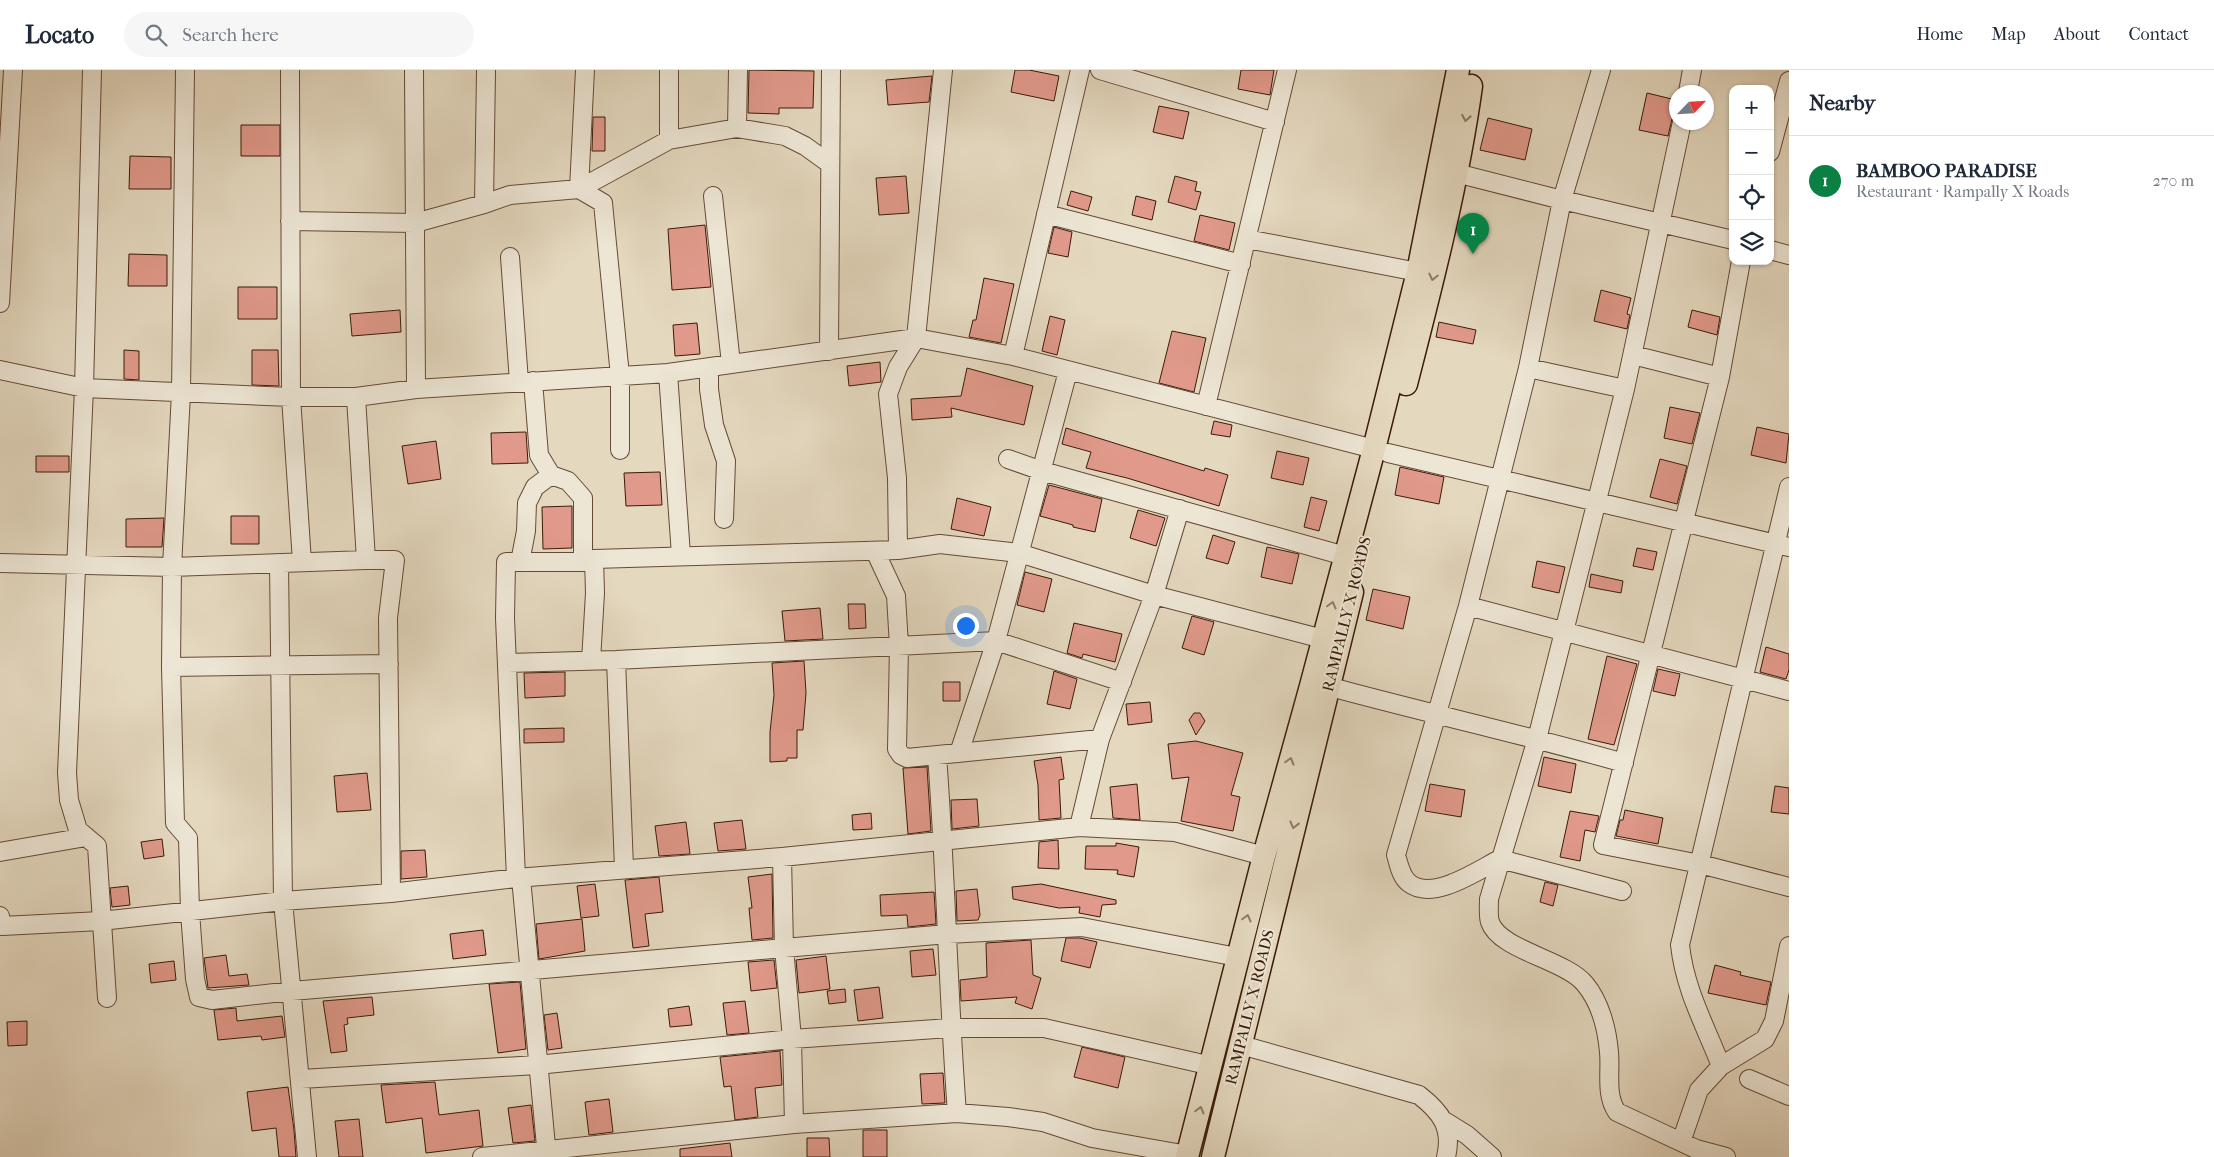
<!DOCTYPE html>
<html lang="en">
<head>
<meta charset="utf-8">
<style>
  :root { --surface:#fff; --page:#f6f6f7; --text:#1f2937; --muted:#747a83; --line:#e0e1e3; --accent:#0b8043 }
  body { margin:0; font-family:"IM FELL French Canon",serif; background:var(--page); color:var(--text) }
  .controls { position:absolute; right:15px; top:15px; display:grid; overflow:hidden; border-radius:10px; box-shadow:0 1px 4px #0004 }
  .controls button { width:45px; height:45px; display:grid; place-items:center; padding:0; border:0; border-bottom:1px solid var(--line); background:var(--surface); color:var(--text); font:25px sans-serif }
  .compass { position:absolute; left:1669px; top:15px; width:45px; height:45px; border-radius:50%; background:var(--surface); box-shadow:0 1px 4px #0004; rotate:65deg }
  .you { position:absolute; left:965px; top:555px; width:18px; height:18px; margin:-12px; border:4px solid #fff; border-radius:50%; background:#1a73e8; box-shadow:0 0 0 8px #1a73e833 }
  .badge { display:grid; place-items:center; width:32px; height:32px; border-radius:50%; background:var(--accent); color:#fff; font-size:16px; font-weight:700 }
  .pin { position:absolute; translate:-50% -41px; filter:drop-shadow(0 1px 2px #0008) }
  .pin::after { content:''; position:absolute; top:26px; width:18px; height:15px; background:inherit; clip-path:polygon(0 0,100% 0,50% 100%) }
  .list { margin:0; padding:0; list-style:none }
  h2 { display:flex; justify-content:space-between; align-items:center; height:65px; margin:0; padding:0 20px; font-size:21px }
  h2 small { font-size:16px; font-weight:400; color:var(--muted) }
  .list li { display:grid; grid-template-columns:32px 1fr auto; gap:15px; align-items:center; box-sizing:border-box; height:90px; padding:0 20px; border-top:1px solid var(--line) }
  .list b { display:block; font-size:19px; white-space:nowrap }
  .list p { margin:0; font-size:16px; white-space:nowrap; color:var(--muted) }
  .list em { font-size:16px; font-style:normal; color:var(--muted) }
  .icon { flex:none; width:28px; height:28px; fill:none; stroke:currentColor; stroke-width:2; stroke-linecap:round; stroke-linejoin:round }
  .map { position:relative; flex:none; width:1789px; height:1087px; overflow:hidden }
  header { display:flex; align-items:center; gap:30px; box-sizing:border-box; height:70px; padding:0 25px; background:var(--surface); border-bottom:1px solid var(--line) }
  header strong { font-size:24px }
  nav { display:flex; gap:28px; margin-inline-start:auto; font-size:18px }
  .search { width:350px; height:45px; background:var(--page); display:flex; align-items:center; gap:12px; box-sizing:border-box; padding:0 18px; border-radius:28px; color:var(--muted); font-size:19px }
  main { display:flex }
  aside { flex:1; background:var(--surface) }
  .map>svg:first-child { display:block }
</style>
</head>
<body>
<header>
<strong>Locato</strong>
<div class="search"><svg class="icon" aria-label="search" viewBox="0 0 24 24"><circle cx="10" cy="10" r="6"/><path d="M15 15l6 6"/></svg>Search here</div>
<nav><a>Home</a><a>Map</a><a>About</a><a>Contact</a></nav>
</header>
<main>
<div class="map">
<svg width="1789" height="1087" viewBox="0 0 1789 1087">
  <rect width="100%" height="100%" fill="#e4d8bf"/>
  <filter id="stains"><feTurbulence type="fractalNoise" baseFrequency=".004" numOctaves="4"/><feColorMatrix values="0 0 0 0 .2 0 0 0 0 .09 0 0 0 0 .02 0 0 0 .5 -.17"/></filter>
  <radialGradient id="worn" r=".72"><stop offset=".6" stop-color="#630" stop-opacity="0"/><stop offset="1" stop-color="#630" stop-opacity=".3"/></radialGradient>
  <path fill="#e0998a" stroke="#3b1b08" d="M749 0 814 1 813 38H779V44L748 43Z
    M1015 0H1029L1059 6 1054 31 1011 22Z
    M1241 0H1274L1270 25 1238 19Z
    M932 6 929 32 888 35 886 10Z
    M1647 23 1676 30V43L1672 49 1668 66 1639 60Z
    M1159 36 1189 42 1183 69 1153 62Z
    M593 47H605V81H592Z
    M1488 48 1532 59 1525 90 1480 80Z
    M241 55H280V86H241Z
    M130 86 171 87V119H129Z
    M906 106 909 143 879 145 876 108Z
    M1175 106 1197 112 1195 121 1201 122 1196 140 1168 132Z
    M1071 121 1092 127 1088 141 1067 135Z
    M1136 126 1156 131 1152 150 1132 145Z
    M1200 145 1235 153 1229 180 1194 171Z
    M705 155 711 217 672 220 668 159Z
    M1054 157 1072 162 1068 187 1048 183Z
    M129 184 167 185V216H128Z
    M984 208 1014 214 1001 273 969 267 973 250H976Z
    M238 217H277V249H238Z
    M1601 220 1631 228 1627 244 1630 245 1627 259 1594 251Z
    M400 240 401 262 352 266 350 244Z
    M1692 240 1720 247 1717 265 1688 257Z
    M1050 246 1065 250 1057 285 1042 281Z
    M1439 252 1476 260 1473 274 1436 267Z
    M697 253 700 284 675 286 673 255Z
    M1172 261 1206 268 1194 322 1159 313Z
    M124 280 139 281V310L124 309Z
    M252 280H278L279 316 252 315Z
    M880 292 881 312 849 316 847 296Z
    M967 298 1033 316 1024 355 951 338 952 347 912 350 911 329 961 326Z
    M1670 337 1700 343 1692 374 1664 368Z
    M1214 351 1232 355 1230 367 1211 364Z
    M1757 357 1789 364 1786 393 1751 385Z
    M1066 358 1204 401 1205 398 1228 405 1219 436 1127 408 1086 398 1091 382 1062 374Z
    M526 362 528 393 492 394 491 363Z
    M436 371 441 409 408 414 402 376Z
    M1277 381 1309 388 1303 415 1271 408Z
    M36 386H69V402H36Z
    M1660 389 1687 396 1677 434 1650 427Z
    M1400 397 1444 407 1439 434 1395 425Z
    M660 402 662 435 626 436 624 403Z
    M1049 415 1102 429 1095 462 1073 457V455L1040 446Z
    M1311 427 1327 431 1319 461 1304 457Z
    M957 428 991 437 984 466 951 459Z
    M572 436V478L543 479 542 437Z
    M1138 440 1165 448 1156 476 1130 468Z
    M231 446H259V474H231Z
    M164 448 162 477H126V449Z
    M1213 465 1235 472 1228 494 1206 488Z
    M1267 477 1299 484 1292 514 1261 507Z
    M1637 478 1657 482 1653 500 1633 496Z
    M1537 491 1565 497 1559 523 1532 517Z
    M1025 502 1052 509 1044 542 1017 535Z
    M1591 504 1623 511 1621 523 1589 517Z
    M1373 519 1410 527 1403 559 1366 550Z
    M848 534H865L866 558 849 559Z
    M820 538 823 569 785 571 782 541Z
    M1192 546 1214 552 1204 585 1182 578Z
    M1074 553 1122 564 1115 592 1083 584 1082 588 1067 583Z
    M1766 577 1789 584V600L1786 609 1760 602Z
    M1607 586 1637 594 1614 675 1588 669Z
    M804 591 806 623 803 660H797V688H787V691L770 692V662L774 625 772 593Z
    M1658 599 1680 604 1675 626 1653 621Z
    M1054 601 1077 609 1070 639 1047 634Z
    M565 602V626L525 628 524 603Z
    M943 612H960V631H943Z
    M1150 632 1152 652 1128 655 1126 634Z
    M1194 643H1200L1205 651 1196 665 1189 650Z
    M564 658V672L524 673V659Z
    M1196 671 1243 683 1231 725 1240 727 1233 761 1181 751 1189 707 1172 709 1168 674Z
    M1061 687 1064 709 1059 710 1061 748 1039 750 1038 715 1034 691Z
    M1544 687 1576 694 1571 723 1538 716Z
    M927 697 931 761 908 764 903 698Z
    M367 703 371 740 337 742 334 706Z
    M1137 714 1140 750 1113 748 1110 717Z
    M1430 714 1465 720 1461 747 1425 741Z
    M1775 716 1789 718V744L1771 742Z
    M977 729 979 756 952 759 951 730Z
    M1625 740 1663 748 1658 774 1616 766 1620 750H1623Z
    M1570 741 1599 746 1595 762 1585 760 1580 791 1560 787Z
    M871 743 872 759 853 760 852 745Z
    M742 750 746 779 718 781 714 753Z
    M686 752 690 784 659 786 655 756Z
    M162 769 164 786 144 789 141 772Z
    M1058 770 1059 799 1038 798 1039 772Z
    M1116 773 1139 777 1134 807 1117 804 1118 800 1085 799 1086 776H1116Z
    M425 780 427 807 401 809V781Z
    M772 804 773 868 752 870 749 838H752L748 807Z
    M659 807 663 842 645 844 649 876 633 878 625 810Z
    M1545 812 1558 815 1553 836 1540 832Z
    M595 814 599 846 581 848 577 816Z
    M1041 814 1116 830V834L1102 835 1100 847 1079 843 1080 837 1059 838 1013 829 1012 817Z
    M128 816 130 835 112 837 110 818Z
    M977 819 980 845 978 850 957 851 956 821Z
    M934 822 936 854 908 857 907 845 881 846 880 825Z
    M582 849 585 881 539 889 536 854Z
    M483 860 486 885 453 889 450 864Z
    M1066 868H1080L1097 872 1090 898 1061 891Z
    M1031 870 1033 905 1041 908 1032 939 1015 933 1017 927 961 931 960 910 987 907 986 873Z
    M933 879 936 905 912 907 910 881Z
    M226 885 229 906 247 904 249 915 208 918 204 888Z
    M826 886 830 919 799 923 796 890Z
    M774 890 777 918 751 921 748 892Z
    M174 891 176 910 151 913 149 894Z
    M1715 895 1741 902 1740 905 1771 912 1766 935 1708 923Z
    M520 912 526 979 498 983 489 914Z
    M879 917 883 948 858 951 854 920Z
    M845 919 846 932 829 934 827 921Z
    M372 927 374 945 347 948 348 954 344 955 347 981 331 983 323 931Z
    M745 931 749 963 727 965 723 933Z
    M689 936 692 955 670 957 668 939Z
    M236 938 237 951 282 946 285 967 262 970 261 966 218 970 214 940Z
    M557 943 562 978 548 980 544 945Z
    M27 951V975L8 976 7 952Z
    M1082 977 1125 987 1118 1018 1074 1007Z
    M780 981 782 1015 755 1018 758 1047 735 1050 731 1016 724 1017 720 987Z
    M943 1003 945 1033 922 1034 920 1004Z
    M435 1012 439 1045 479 1040 483 1076 426 1083 422 1048 386 1053 381 1015Z
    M288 1017 294 1060 296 1087H279L276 1058 252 1061 247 1022Z
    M609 1029 613 1062 589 1065 585 1032Z
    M531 1035 535 1071 513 1073 508 1038Z
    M359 1049 363 1087H339L335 1051Z
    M863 1060H887V1087H863Z
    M807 1068H829L830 1087H807Z
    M730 1073 732 1087H680V1079Z"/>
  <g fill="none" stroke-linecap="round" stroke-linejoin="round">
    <g stroke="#654a36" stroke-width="20">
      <path id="minor" d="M92 0 84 318 67 703 69 730 78 760 97 776 107 928
        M185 0 181 323 172 497 171 597 175 753 188 768 190 842 195 909 199 927 212 930 292 921 784 878 948 864 1082 857 1237 887
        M290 0 291 327 302 492
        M414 0 416 319
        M1100 0 1275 52
        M1601 0 1562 130 1528 298 1468 536 1396 785C1399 795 1401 807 1409 813 1433 832 1478 800 1500 789L1622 821
        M1688 22 1692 0
        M1682 52 1625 319 1537 669 1489 829C1489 836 1488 846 1490 852 1499 880 1566 890 1585 914 1600 932 1607 959 1609 982 1611 1001 1605 1025 1617 1042L1696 1079 1726 1087
        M737 58 738 0
        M669 70V0
        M1770 82 1789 11
        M1456 103 1562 130 1733 170
        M579 119 603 133 620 306V380
        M579 119 585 0
        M713 126 731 294
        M484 134 486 0
        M1046 144 1241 194
        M290 151 415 153 484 134 510 125 579 119 669 70 737 58 785 66 805 76 830 94
        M1247 169 1418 202
        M1770 180 1789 185
        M510 187 519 312
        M1741 191 1720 307 1603 775 1700 794 1789 817
        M0 233 13 0
        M829 281 831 0
        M1633 285 1720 307
        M1013 286 1080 0
        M709 297V319L714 355 726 391 724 449
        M1528 298 1625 319
        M0 300 84 318 291 327H356L416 319 668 303 916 268 1013 286 1374 379
        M668 303 681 485
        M533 311 539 385 551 405 568 411 583 428V492
        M356 327 366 490H395L388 548 391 823
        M1206 336 1287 0
        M1388 383 1789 477
        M1008 389 1042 401 1345 486
        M898 480 897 408 888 324 898 297 916 268 943 0
        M875 481 896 526 899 576 897 679 901 685 907 688 1100 669
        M520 492 526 461 527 433 535 417 551 405
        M0 493 172 497 366 490
        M279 493 283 831 307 1087
        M1468 536 1789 621
        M616 590 624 798
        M591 591 595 523 594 489
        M507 593 616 590 996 571 1122 612
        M171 597 389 594
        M1327 616C1426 643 1526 665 1624 693
        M959 683 996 571 1068 301
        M937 685C946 805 948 924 957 1043
        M1079 757 1100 669 1154 525 1180 439
        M0 782 86 767
        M782 787 784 878 792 969 794 1054
        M516 808 505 548 506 492H583L594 489 898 480 940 474 1019 483 1154 525 1323 569
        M521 808 547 1087
        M0 846 2 856 101 851 283 831 391 823 516 808 782 787 1079 757 1175 762 1264 786
        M1241 975 1419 1025C1441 1042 1453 1058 1446 1087
        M1721 996C1705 955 1685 920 1680 875L1789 417
        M301 1009 537 995 792 969 950 958H1044L1212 996
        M1749 1009 1789 1026
        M1446 1052 1467 1065 1492 1087
        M1681 1072 1699 1020 1721 996 1765 969 1774 951 1789 876
        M482 1087 794 1054 957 1043 1008 1047 1043 1052 1092 1068 1188 1085"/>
    </g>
    <g stroke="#3b1b08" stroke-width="25">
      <path id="major" d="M1406 314C1431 216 1457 117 1471 16
        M1187 1087 1264 786 1311 616 1374 379 1418 202 1458 0
        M1213 1087 1352 522"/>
    </g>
    <use href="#minor" stroke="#ede6d5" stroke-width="18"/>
    <use href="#major" stroke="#e4d8bf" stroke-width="22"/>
  </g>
  <defs><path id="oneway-chevron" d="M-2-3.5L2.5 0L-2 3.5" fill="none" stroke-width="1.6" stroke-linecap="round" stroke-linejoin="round" transform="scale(1.25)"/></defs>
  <g stroke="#907a64">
    <use href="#oneway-chevron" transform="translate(1466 48) rotate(100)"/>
    <use href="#oneway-chevron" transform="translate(1433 207) rotate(103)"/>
    <use href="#oneway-chevron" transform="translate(1332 535) rotate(-75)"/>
    <use href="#oneway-chevron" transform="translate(1290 691) rotate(-74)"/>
    <use href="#oneway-chevron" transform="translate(1294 755) rotate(104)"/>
    <use href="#oneway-chevron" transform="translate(1247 848) rotate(-75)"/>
    <use href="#oneway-chevron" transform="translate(1200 1040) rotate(-75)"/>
  </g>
  <g text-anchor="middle" stroke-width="4" stroke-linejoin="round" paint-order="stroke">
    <g font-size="16" fill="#3b1b08" stroke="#ede6d5">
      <text transform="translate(1346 544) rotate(-76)" y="6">RAMPALLY X ROADS</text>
      <text transform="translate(1249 937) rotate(-76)" y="6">RAMPALLY X ROADS</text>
    </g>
  </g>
  <rect width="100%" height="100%" filter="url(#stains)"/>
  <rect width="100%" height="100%" fill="url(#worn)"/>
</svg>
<div class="controls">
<button>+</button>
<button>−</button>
<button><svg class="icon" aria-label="locate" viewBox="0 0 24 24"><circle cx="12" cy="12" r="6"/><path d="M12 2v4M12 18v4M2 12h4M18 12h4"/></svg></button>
<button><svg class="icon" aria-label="layers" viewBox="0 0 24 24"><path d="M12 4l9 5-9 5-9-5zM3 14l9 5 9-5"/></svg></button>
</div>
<svg class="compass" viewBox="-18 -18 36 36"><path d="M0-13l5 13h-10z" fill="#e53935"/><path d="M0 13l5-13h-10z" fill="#747a83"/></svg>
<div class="you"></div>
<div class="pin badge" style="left:1473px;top:184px">1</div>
</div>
<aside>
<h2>Nearby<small></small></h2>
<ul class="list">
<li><span class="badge">1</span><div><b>BAMBOO PARADISE</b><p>Restaurant · Rampally X Roads</p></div><em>270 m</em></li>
</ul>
</aside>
</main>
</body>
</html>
